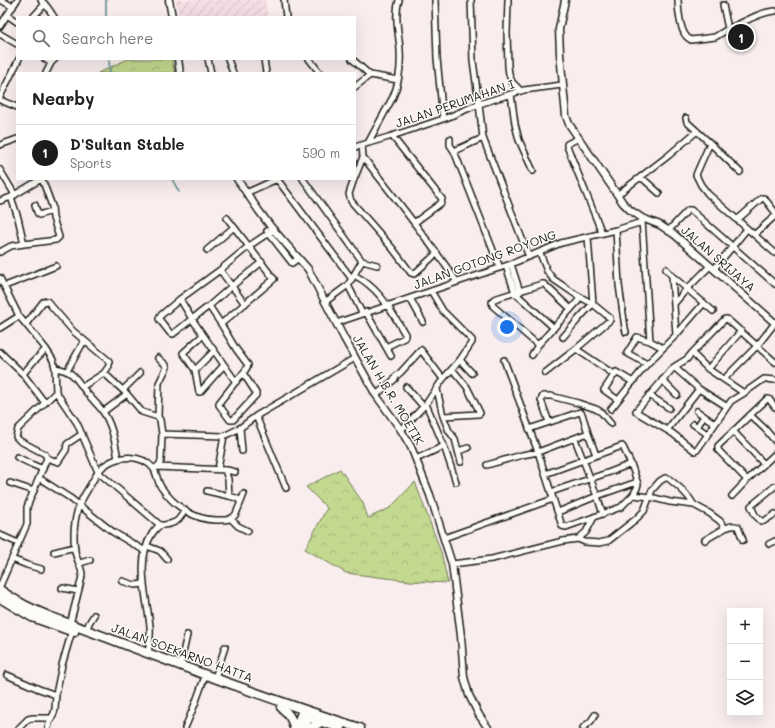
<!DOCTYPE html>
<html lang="en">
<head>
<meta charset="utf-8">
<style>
  :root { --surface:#fff; --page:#f6f6f6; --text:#222; --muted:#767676; --line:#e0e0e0; --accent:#1c1c1c }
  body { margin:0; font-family:Mali,sans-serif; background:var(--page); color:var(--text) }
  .controls { position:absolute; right:12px; bottom:12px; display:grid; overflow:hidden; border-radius:0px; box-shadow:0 4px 16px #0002 }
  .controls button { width:36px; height:36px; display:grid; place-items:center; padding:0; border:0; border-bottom:1px solid var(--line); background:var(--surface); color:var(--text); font:20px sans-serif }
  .you { position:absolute; left:507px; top:327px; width:14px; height:14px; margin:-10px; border:3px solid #fff; border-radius:50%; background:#1a73e8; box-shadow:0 0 0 6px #1a73e833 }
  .badge { display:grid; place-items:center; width:26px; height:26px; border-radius:50%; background:var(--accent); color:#fff; font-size:13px; font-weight:700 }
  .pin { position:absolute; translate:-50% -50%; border:2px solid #fff; box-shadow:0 1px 4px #0006 }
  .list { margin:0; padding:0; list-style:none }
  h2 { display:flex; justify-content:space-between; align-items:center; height:52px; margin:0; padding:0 16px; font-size:17px }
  h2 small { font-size:13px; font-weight:400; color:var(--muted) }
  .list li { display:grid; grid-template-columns:26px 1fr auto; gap:12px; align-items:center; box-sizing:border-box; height:56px; padding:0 16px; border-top:1px solid var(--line) }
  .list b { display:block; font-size:15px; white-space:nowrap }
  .list p { margin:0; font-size:13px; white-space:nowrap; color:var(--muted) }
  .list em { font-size:13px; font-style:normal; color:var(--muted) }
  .icon { flex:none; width:22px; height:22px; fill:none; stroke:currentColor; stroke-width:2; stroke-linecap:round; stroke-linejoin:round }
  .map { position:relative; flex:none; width:775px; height:728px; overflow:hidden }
  .search { position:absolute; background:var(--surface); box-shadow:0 4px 16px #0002; left:16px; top:16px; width:340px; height:44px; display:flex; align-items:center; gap:10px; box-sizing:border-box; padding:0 14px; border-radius:0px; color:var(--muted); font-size:15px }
  .panel { position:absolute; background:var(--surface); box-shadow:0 4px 16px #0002; left:16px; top:72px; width:340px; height:108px; border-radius:0px }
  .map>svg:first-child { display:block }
</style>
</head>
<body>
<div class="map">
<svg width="775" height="728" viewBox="0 0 775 728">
  <defs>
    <pattern id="industrial-furrows" width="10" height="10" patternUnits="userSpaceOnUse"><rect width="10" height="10" fill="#f4dce3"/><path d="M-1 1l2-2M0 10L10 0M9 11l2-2" fill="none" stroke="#d1bcc2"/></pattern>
    <pattern id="forest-crowns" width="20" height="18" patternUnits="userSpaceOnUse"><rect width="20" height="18" fill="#c3d98f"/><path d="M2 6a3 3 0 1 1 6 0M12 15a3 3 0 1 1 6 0" fill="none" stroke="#a7ba7b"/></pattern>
  </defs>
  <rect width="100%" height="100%" fill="#f9edee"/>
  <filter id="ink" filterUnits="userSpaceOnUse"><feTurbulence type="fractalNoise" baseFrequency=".025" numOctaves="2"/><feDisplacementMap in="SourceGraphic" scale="8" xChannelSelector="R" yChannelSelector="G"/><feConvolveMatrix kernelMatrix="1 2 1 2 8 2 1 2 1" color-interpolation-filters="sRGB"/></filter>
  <g filter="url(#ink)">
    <path fill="url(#industrial-furrows)" d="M176 0H265L268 17H179Z"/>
    <path fill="url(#forest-crowns)" stroke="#707a56" d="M128 59H172L175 73H98Z
      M340 469 363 503 368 518 390 508 415 482 441 552 448 583 410 581 346 573 305 549 327 508 306 487Z"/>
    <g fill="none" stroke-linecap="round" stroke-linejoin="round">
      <path stroke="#57878f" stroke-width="1.5" d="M106 0V17
        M109 59 110 73
        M172 179 179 192"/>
      <g stroke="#1c1c1c" stroke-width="8">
        <path id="minor" d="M1 0 13 7
          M41 0 48 8 54 17
          M284 0 286 17
          M435 0 437 58 443 119
          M471 0 473 61 479 104 483 138 529 257
          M508 0 507 33 508 66 509 74 512 82 521 91
          M678 0C678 9 680 29 686 36 687 38 690 39 691 40L715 37 728 29 723 5
          M7 15 17 22
          M33 17 45 4
          M0 26 17 0
          M728 29C743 23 759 12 775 11
          M0 34 17 44
          M45 59 51 63
          M208 59 211 73
          M228 59 233 73
          M264 59 266 73
          M309 59 320 73
          M352 59 370 75 398 80
          M46 73 51 63 55 59
          M355 87 370 75
          M511 94 515 124 519 140 533 171
          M0 97 19 59
          M0 100 17 107
          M686 118 687 122 710 143 698 170 696 175 701 185 708 194 775 253
          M392 136 442 199 441 203 414 223
          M483 138 454 151 500 268
          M579 138 567 144V146L602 233
          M450 139V145L454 151
          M368 143 393 97C399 83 401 66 400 50 399 34 394 16 399 0
          M710 143 740 172
          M0 145 17 139
          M355 147 392 136 446 118 479 104 511 94 524 90 562 85
          M363 157C395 198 428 239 457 282
          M0 170 15 195
          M355 177 363 157 362 145
          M641 177 659 193
          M277 179 352 279
          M303 179 362 261 348 285 325 302
          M354 179 349 194 351 201 393 249 411 273 414 274 437 253
          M246 193 277 179
          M617 195 668 156 697 131
          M0 201 11 197 41 179
          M35 205 37 212 39 215 52 211
          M642 220 650 341
          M737 220 762 198H764L775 212
          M616 230 619 285 625 328 626 332
          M267 231 292 263 299 258
          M668 231 688 210H691L775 284
          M755 234 775 216
          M24 244 56 240 59 237 53 218 52 206 42 179
          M207 250 234 227
          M0 252 11 246 24 244 18 218 11 197
          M540 253 547 271 553 279 575 294 593 304C582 314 573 326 563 337
          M362 261 377 265
          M262 262 232 286 209 306 192 319 173 334 170 333 159 319 160 316 180 299 220 270 249 246 264 236 267 235 274 230
          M511 264 520 292
          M506 266 515 293 554 328
          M666 269 672 276 713 311
          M714 269 747 229
          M220 270 245 304
          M354 275C380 288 391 311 405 334V336L404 338 386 347
          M672 276 676 335
          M0 278 19 316 46 349 53 360 55 368 56 392 77 423 98 472 160 525
          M348 285 362 313
          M5 286 56 266
          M410 298 423 322
          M180 299 192 319 236 382
          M674 304 685 291 710 266
          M209 306 221 324 236 349 248 365C246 371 241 376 237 380 231 388 225 395 219 403V405L230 420H233L256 395V393L243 373
          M571 309 578 301
          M366 312 391 356
          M336 323 511 264 561 243 616 230 642 222
          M26 324 43 302 47 301 73 331 109 361V366L104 373 82 387
          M221 324 274 279 227 218
          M0 328 19 316
          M203 335 184 352 183 353 195 370 199 392H200L224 365
          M576 349 615 375
          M0 352 23 374 45 403
          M692 353 708 369 744 393
          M532 355 538 345 571 309 544 284H542L494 299 492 302 493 306 538 345
          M460 360 472 373
          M504 360 538 452 562 526 566 527 594 517 621 507 633 495 637 488 638 484 631 464 623 447 622 446 545 474
          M775 362 727 319H725L692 353 687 359 674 367 636 411 638 413 672 433 695 451 697 450 731 401 744 393 764 379 775 380
          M647 364 627 353 637 337 650 341 663 348
          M674 367 699 389 726 406
          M55 368C74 371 75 378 86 392 91 398 96 403 101 409 112 423 115 442 118 459
          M708 369 741 331
          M195 370 214 351
          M67 371 84 341
          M545 373 576 349 610 320V318L593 304 588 237
          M23 374 33 362 46 349
          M724 379 757 346 775 323
          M662 380 677 395
          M406 387 423 406
          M437 389 443 416 449 431 455 439 461 462
          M123 390 140 373
          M127 394 142 412 158 417 160 420 162 434 161 461 159 465 154 469
          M376 395 395 379V377L400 373 421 350 443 379
          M649 395 669 408
          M618 400 604 390 616 372 633 382
          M426 404 444 446 456 482
          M611 409 647 364 676 335 704 303
          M697 411 714 423
          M103 412 127 394 104 373
          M750 415 765 429 775 441
          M256 416 355 358
          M443 416 479 414 480 413 467 387 452 369
          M158 417 159 383 167 367 166 365 158 358
          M549 422 541 400 543 396H551L578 403 596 409 601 412 611 424
          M693 424 707 434
          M697 427 704 416
          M240 428 242 451
          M529 429 580 412 582 414 588 433 596 455
          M401 430 426 404 443 379 460 360 472 342V340L443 311 431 291
          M667 430 699 389
          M733 431 764 464
          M162 434 224 436 240 428 256 416 286 488
          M575 439 597 496 603 514
          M458 451 468 448
          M17 457 31 464 43 469
          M47 458 58 462 66 450 67 444 82 434
          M416 459 444 446
          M487 465 522 455 538 452 588 433
          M157 467 227 470 235 472
          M218 469 224 436
          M225 470 228 479 229 496 236 498 241 501
          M39 478 70 498 113 532 145 551
          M747 480 718 450V446L767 399H769L775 407
          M10 483 34 491
          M775 486 751 506 755 515 761 521H764L775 514
          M207 491 229 496
          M551 492 610 472 631 464
          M633 495 650 497 670 502 694 505 709 513 720 521 725 528 705 540
          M732 496 747 480 775 454
          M558 512 597 496 637 482
          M231 519 238 526 248 531
          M725 528C729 527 734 524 738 527L743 540
          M0 535 18 543
          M444 538 553 499
          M578 539 586 532 594 517
          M769 544 775 541
          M147 546 160 551 167 559
          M54 552 75 547
          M12 559 27 565 41 569
          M80 563 90 560
          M452 564 492 559 563 541 578 539 585 542 599 543 608 541 636 519 644 511 652 490 660 481 665 478H668C678 486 688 494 694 505
          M122 581 135 585 144 584
          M0 586 27 524V507L47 458 45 454 20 441 16 437 18 429 56 392
          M62 588 78 591
          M70 624C73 613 76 601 79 589 80 584 82 579 82 574 81 565 76 559 75 551 73 536 74 520 79 506 82 498 87 491 91 484 95 477 98 470 105 465 119 455 141 454 153 468 157 473 157 481 161 487 173 505 194 520 216 520 224 520 231 521 236 514L244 494
          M86 631 89 623 94 615
          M148 654C149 645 151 635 150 626 147 598 135 560 152 534 161 520 164 528 175 522 180 520 182 514 185 510
          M180 666 187 635
          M7 675 39 689 56 695
          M215 678 225 647
          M19 728 28 719 33 718H51
          M48 728 49 723 54 713 55 709 56 694 62 665 72 631
          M185 728 195 704 204 679
          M583 728 591 721 595 715"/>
      </g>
      <g stroke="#1c1c1c" stroke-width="9">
        <path id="tertiary" d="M169 0 172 17
          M565 0 559 29 560 54 566 116 569 124 623 203 630 210 642 218 660 225 675 235 775 323
          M178 59 180 73
          M237 179 259 211 271 227 308 269 344 338 376 395 401 430 411 447 430 495 452 564 461 636 464 677 469 695 479 715 488 728"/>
      </g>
      <g stroke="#1c1c1c" stroke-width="11">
        <path id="trunk" d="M0 590C16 602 32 609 51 617 70 624 89 631 108 638 191 670 275 701 360 728
          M0 598 10 604 32 617 74 632
          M281 707C288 713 293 719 294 728
          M307 717 340 728
          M296 728 303 710
          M304 728 310 713
          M311 728 321 722"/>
      </g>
      <use href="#minor" stroke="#fdfcf7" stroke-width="5"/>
      <use href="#tertiary" stroke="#fdfcf7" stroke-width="6"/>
      <use href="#trunk" stroke="#fdfcf7" stroke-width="8"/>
    </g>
  </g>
  <g text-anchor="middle" stroke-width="3" stroke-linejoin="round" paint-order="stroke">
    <g font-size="12" fill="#1c1c1c" stroke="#fdfcf7">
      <text transform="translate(455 104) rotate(-19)" y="4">JALAN PERUMAHAN I</text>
      <text transform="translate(718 259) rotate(41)" y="4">JALAN SRIJAYA</text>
      <text transform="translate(485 260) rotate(-20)" y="4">JALAN GOTONG ROYONG</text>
      <text transform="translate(388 390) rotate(59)" y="4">JALAN H.B.R. MOETIK</text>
      <text transform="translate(182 653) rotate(20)" y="4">JALAN SOEKARNO HATTA</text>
    </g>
  </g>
</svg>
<div class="controls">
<button>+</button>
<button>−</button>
<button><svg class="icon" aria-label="layers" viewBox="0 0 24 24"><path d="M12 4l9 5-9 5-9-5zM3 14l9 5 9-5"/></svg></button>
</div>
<div class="you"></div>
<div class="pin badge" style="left:741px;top:37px">1</div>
<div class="search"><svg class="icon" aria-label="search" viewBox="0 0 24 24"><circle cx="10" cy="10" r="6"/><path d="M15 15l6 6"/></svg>Search here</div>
<section class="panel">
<h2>Nearby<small></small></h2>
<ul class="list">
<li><span class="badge">1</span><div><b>D'Sultan Stable</b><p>Sports</p></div><em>590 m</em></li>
</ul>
</section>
</div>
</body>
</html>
